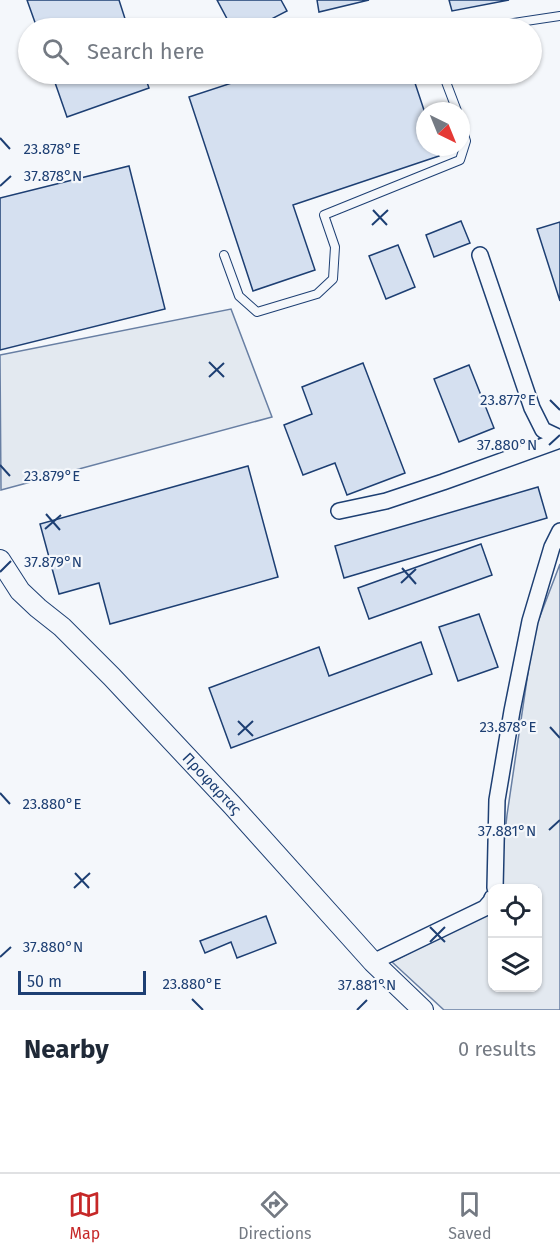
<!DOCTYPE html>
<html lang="en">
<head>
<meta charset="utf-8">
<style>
  :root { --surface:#fff; --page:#f2f2f3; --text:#1f2937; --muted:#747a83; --line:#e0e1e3; --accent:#c62828 }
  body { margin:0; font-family:"Fira Sans",sans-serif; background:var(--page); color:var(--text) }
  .controls { position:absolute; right:18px; bottom:18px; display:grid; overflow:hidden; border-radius:12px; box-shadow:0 2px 4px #0004 }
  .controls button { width:54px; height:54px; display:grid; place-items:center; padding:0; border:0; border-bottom:2px solid var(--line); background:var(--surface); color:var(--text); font:30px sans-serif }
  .compass { position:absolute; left:416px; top:102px; width:54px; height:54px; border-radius:50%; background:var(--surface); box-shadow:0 2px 4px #0004; rotate:137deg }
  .scale { position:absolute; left:18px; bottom:15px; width:128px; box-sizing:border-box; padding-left:6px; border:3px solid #1d3f73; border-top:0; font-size:16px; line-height:21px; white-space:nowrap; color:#1d3f73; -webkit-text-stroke:4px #f4f7fb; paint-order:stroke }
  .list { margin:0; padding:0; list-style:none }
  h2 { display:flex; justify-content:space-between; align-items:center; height:78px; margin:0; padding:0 24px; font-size:26px }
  h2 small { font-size:20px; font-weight:400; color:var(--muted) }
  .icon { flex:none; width:33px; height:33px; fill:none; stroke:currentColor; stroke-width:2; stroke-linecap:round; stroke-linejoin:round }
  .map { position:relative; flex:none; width:560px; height:1010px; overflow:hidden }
  .search { position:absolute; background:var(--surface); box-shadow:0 2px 4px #0004; left:18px; right:18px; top:18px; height:66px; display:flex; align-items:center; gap:15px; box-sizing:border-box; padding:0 21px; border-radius:33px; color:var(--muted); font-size:22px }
  .sheet { height:162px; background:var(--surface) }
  nav { display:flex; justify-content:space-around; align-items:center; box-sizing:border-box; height:84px; border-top:2px solid var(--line); background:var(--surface); font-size:16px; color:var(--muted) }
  nav a { display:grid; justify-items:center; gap:3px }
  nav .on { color:var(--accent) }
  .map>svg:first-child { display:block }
</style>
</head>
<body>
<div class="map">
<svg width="560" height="1010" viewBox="0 0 560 1010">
  <rect width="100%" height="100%" fill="#f4f7fb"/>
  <path fill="#e3e9f0" stroke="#687fa3" stroke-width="1.5" d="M231 309 272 417 1 490 0 355Z
    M560 564V1010H444L392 962 492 910V988H538V888H499L507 815 534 632Z"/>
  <path fill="#d5e0f0" stroke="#1d3f73" stroke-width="1.5" d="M27 0H119L128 28H37Z
    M217 0H281L287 11 254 28H232Z
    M317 0H369L319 12Z
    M449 0H509L452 11Z
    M52 74H144L149 88 67 117Z
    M259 74H412L425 113V147H436L439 156 293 205 315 270 253 291 189 97Z
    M129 166 165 309 0 350V198Z
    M461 221 470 243 434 257 426 235Z
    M560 222V301L537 229Z
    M398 245 415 287 386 299 369 256Z
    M363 363 405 473 347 495 335 463 303 475 284 425 312 414 302 387Z
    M469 365 494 428 459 442 434 379Z
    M248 466 278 577 110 624 99 583 59 594 40 524Z
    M538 487 547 518 344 578 335 546Z
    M481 544 492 575 369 619 358 588Z
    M479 614 498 667 458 681 439 627Z
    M421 642 432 674 231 748 209 688 319 647 329 676Z
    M266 916 276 943 237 958 231 942 205 953 200 941Z"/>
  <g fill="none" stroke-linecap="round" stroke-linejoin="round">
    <g stroke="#1d3f73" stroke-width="10">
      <path id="service" d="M479 28 560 16
        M443 74 457 111
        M224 255 239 296 257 312 317 294 333 279 335 247 324 215 460 160 466 141 461 125"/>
    </g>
    <g stroke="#1d3f73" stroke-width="18">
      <path id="minor" d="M480 255 532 408 543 430 560 438
        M339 511 386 501 443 482 560 440
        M495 888 497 800 512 711 530 621 552 547 560 531
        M373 962 485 908 491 901 492 898"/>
    </g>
    <g stroke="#1d3f73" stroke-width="22">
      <g id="tertiary">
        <path id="s1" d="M0 560 20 591 38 608 62 627 112 677 232 805 373 962 423 1010"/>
      </g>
    </g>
    <use href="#service" stroke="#f4f7fb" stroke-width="8"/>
    <use href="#minor" stroke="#f4f7fb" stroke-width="15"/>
    <use href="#tertiary" stroke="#f4f7fb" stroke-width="20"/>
  </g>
  <path fill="none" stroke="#1d3f73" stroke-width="2" d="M0 138 10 149M0 186 11 176M373 210 387 225M372 225 388 210M209 362 224 377M209 377 224 363M550 400 560 410M549 445 560 435M0 465 10 476M46 514 60 530M45 529 61 515M402 568 416 584M0 572 11 561M401 583 416 569M238 721 253 736M550 727 560 738M238 735 253 721M0 793 10 804M549 830 560 820M75 873 89 888M74 888 90 873M430 927 445 942M430 942 445 927M0 957 11 947M192 999 203 1010M357 1010 367 1000"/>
  <g text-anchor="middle" stroke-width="4.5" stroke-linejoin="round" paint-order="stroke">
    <g font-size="15" fill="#1d3f73" stroke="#f4f7fb">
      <text dy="5" stroke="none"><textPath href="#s1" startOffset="309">Προφαρτας</textPath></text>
    </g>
  </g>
  <g font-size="15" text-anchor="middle" fill="#1d3f73" stroke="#f4f7fb" stroke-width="4.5" stroke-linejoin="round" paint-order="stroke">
    <text x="52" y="154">23.878°E</text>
    <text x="53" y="181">37.878°N</text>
    <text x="508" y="405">23.877°E</text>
    <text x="507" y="450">37.880°N</text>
    <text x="52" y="481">23.879°E</text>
    <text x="53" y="567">37.879°N</text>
    <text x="508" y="732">23.878°E</text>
    <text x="52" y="809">23.880°E</text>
    <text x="507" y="836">37.881°N</text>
    <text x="53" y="952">37.880°N</text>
    <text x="192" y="989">23.880°E</text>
    <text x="367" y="990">37.881°N</text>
  </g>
</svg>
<div class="controls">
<button><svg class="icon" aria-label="locate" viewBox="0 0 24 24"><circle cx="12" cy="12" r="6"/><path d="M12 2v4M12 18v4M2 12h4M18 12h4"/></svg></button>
<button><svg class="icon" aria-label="layers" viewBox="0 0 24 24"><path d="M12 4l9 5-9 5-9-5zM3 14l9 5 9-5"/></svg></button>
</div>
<svg class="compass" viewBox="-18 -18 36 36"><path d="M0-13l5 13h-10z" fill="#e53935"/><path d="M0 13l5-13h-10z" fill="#747a83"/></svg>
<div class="scale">50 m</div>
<div class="search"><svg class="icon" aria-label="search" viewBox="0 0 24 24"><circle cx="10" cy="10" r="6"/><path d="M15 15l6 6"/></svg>Search here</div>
</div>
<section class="sheet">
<h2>Nearby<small>0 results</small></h2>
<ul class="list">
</ul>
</section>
<nav>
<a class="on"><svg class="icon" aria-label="map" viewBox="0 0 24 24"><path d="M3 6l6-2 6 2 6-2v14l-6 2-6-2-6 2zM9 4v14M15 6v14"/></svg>Map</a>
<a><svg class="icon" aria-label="directions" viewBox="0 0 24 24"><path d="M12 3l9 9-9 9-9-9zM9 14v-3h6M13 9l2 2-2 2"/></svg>Directions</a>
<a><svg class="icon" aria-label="saved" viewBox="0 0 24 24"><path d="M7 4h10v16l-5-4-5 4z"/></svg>Saved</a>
</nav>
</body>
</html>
